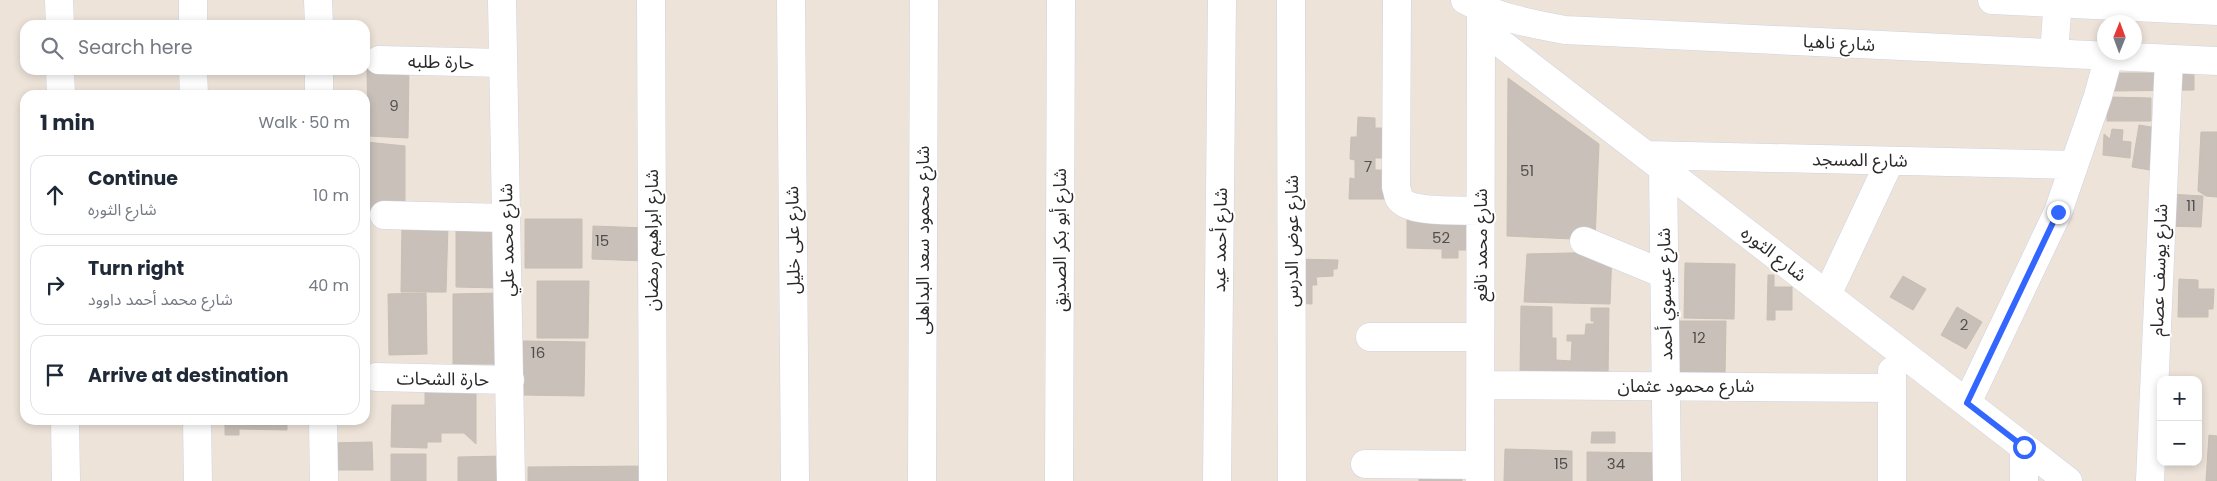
<!DOCTYPE html>
<html lang="en">
<head>
<meta charset="utf-8">
<style>
  :root { --surface:#fff; --page:#f6f6f7; --text:#1f2937; --muted:#747a83; --line:#e0e1e3 }
  body { margin:0; font-family:Poppins,"Noto Sans Arabic",sans-serif; background:var(--page); color:var(--text) }
  .controls { position:absolute; right:15px; bottom:15px; display:grid; overflow:hidden; border-radius:10px; box-shadow:0 2px 8px #0003 }
  .controls button { width:45px; height:45px; display:grid; place-items:center; padding:0; border:0; border-bottom:1px solid var(--line); background:var(--surface); color:var(--text); font:25px sans-serif }
  .compass { position:absolute; left:2097px; top:15px; width:45px; height:45px; border-radius:50%; background:var(--surface); box-shadow:0 2px 8px #0003; rotate:1deg }
  .stop { position:absolute; width:15px; height:15px; margin:-11px; border:4px solid #36f; border-radius:50%; background:#fff }
  .stop.end { background:#36f; border-color:#fff; box-shadow:0 1px 5px #0008 }
  .list { margin:0; padding:0; list-style:none }
  h2 { display:flex; justify-content:space-between; align-items:center; height:65px; margin:0; padding:0 20px; font-size:21px }
  h2 small { font-size:16px; font-weight:400; color:var(--muted) }
  .list li { display:grid; grid-template-columns:32px 1fr auto; gap:15px; align-items:center; box-sizing:border-box; height:80px; margin:0 10px 10px; padding:0 10px; border:1px solid var(--line); border-radius:15px }
  .list b { display:block; font-size:19px; white-space:nowrap }
  .list p { margin:0; font-size:16px; white-space:nowrap; color:var(--muted) }
  .list em { font-size:16px; font-style:normal; color:var(--muted) }
  .icon { flex:none; width:28px; height:28px; fill:none; stroke:currentColor; stroke-width:2; stroke-linecap:round; stroke-linejoin:round }
  .map { position:relative; flex:none; width:2217px; height:481px; overflow:hidden }
  .search { position:absolute; background:var(--surface); box-shadow:0 2px 8px #0003; left:20px; top:20px; width:350px; height:55px; display:flex; align-items:center; gap:12px; box-sizing:border-box; padding:0 18px; border-radius:15px; color:var(--muted); font-size:19px }
  .panel { position:absolute; background:var(--surface); box-shadow:0 2px 8px #0003; left:20px; top:90px; width:350px; height:335px; border-radius:15px }
  .map>svg:first-child { display:block }
</style>
</head>
<body>
<div class="map">
<svg width="2217" height="481" viewBox="0 0 2217 481">
  <rect width="100%" height="100%" fill="#ede3d9"/>
  <path fill="#c8c0b9" stroke="#c8bfb3" d="M367 67 409 68 408 138 368 136Z
    M2111 73H2194V90L2111 91Z
    M1508 78 1599 144 1595 240 1507 236Z
    M2107 97 2151 98V121H2107Z
    M1358 117 1375 118V128H1392V158H1375V170H1388V199H1349L1350 178 1355 179V160L1350 159 1351 137H1357Z
    M2139 125 2163 129 2156 171 2132 167Z
    M2112 129 2123 130 2122 141 2131 142 2130 158 2103 155 2104 134 2110 139Z
    M2201 132H2217V197L2206 196 2198 191Z
    M366 142 405 146V203L369 210Z
    M2168 194 2203 196 2201 227 2167 226Z
    M525 219H582V268H525Z
    M1407 219 1469 220V250H1458V258H1442V249L1407 248Z
    M402 224 448 225 446 292H401Z
    M593 226 646 228 645 261 592 259Z
    M456 229H499V288L456 287Z
    M1612 252 1610 304 1524 302 1527 254Z
    M1295 259 1338 260 1337 269H1333V276L1316 277 1317 285H1312V304L1295 303Z
    M1685 263 1735 264 1734 319 1684 318Z
    M1768 275H1774V287H1792V310H1775V320H1767Z
    M1903 276 1926 289 1913 310 1890 297Z
    M2179 279 2198 280V289H2214L2213 309H2208V317H2178Z
    M537 281H589L588 338H537Z
    M426 293 427 354 389 355 388 294Z
    M499 293V364H453V294Z
    M1521 306 1552 307V338H1556V360L1571 361 1572 341H1567V335H1585L1586 324H1594V321H1591V308H1609L1608 377 1520 376Z
    M1957 307 1982 322 1966 349 1941 335Z
    M1679 321H1726L1725 375H1679Z
    M523 341 585 342 584 396 522 395Z
    M425 386H476V444L464 433H441V442H427V448L391 447 392 405H425Z
    M225 420H287V430L239 429V435H225Z
    M1592 432H1615V443H1591Z
    M2209 435 2217 436V481H2206Z
    M372 442 373 470H329V443Z
    M1505 449 1572 451V481H1504Z
    M1587 452 1664 453 1663 481H1587Z
    M391 454H426V481H391Z
    M504 456V481H458V457Z
    M648 466V481H528V467Z
    M1462 475V481H1419V476Z"/>
  <g fill="none" stroke-linecap="round" stroke-linejoin="round">
    <g stroke="#ced3e3" stroke-width="29">
      <path id="minor" d="M59 0 60 25
        M193 0V25
        M318 0 319 25
        M502 0 511 481
        M651 0 653 481
        M791 0 795 481
        M1291 0 1292 481
        M1397 0 1396 187C1397 190 1398 195 1399 198 1409 214 1463 210 1481 211
        M1481 28 2068 481
        M2054 53 2058 0
        M379 60 503 63
        M60 70 61 95
        M193 70 194 95
        M319 70V95
        M1646 155 2074 165
        M1663 168 1667 481
        M384 215 506 218
        M1584 241 1664 274
        M1827 295 1890 161
        M1370 337H1480
        M1892 371V481
        M376 377 510 380
        M1481 385 1892 388
        M1967 403 2058 212 2098 96 2109 56
        M65 420 66 481
        M197 420 198 481
        M323 420 324 481
        M2024 447V481
        M1365 464 1480 465
        M922 481 924 0
        M1059 481 1061 0
        M1217 481 1222 0
        M1480 481 1481 15
        M2150 481 2169 59"/>
    </g>
    <g stroke="#ced3e3" stroke-width="29">
      <path id="secondary" d="M1465 0C1496 17 1531 24 1565 30L2217 61
        M1992 0 2217 11"/>
    </g>
    <use href="#minor" stroke="#fff" stroke-width="28"/>
    <use href="#secondary" stroke="#fff" stroke-width="28"/>
  </g>
  <g fill="none" stroke-linecap="round" stroke-linejoin="round">
    <path stroke="#36f" stroke-width="6" d="M2024 447 1967 403 2058 212"/>
  </g>
  <g text-anchor="middle" stroke-width="4" stroke-linejoin="round" paint-order="stroke">
    <g font-size="15" fill="#514f4d">
      <text x="394" y="111">9</text>
      <text x="1368" y="172">7</text>
      <text x="1527" y="176">51</text>
      <text x="2191" y="211">11</text>
      <text x="1441" y="243">52</text>
      <text x="602" y="246">15</text>
      <text x="1964" y="330">2</text>
      <text x="1699" y="343">12</text>
      <text x="538" y="358">16</text>
      <text x="1561" y="469">15</text>
      <text x="1616" y="469">34</text>
    </g>
    <g font-size="18" fill="#292929" stroke="#fff">
      <text transform="translate(1839 43) rotate(3)" y="6">شارع ناهيا</text>
      <text transform="translate(441 62) rotate(1)" y="6">حارة طلبه</text>
      <text transform="translate(1860 160) rotate(1)" y="6">شارع المسجد</text>
      <text transform="translate(507 240) rotate(-91)" y="6">شارع محمد علي</text>
      <text transform="translate(652 240) rotate(-90)" y="6">شارع ابراهيم رمضان</text>
      <text transform="translate(793 240) rotate(-91)" y="6">شارع على خليل</text>
      <text transform="translate(923 240) rotate(-90)" y="6">شارع محمود سعد البداهلى</text>
      <text transform="translate(1060 240) rotate(-90)" y="6">شارع أبو بكر الصديق</text>
      <text transform="translate(1220 240) rotate(-89)" y="6">شارع أحمد عيد</text>
      <text transform="translate(1292 241) rotate(-90)" y="6">شارع عوض الدرس</text>
      <text transform="translate(1481 245) rotate(-90)" y="6">شارع محمد نافع</text>
      <text transform="translate(1774 254) rotate(38)" y="6">شارع الثوره</text>
      <text transform="translate(2159 270) rotate(-88)" y="6">شارع يوسف عصام</text>
      <text transform="translate(1665 294) rotate(-91)" y="6">شارع عيسوي أحمد</text>
      <text transform="translate(443 379) rotate(1)" y="6">حارة الشحات</text>
      <text x="1686" y="392">شارع محمود عثمان</text>
    </g>
  </g>
</svg>
<div class="controls">
<button>+</button>
<button>−</button>
</div>
<svg class="compass" viewBox="-18 -18 36 36"><path d="M0-13l5 13h-10z" fill="#e53935"/><path d="M0 13l5-13h-10z" fill="#747a83"/></svg>
<div class="stop" style="left:2024px;top:447px"></div>
<div class="stop end" style="left:2058px;top:212px"></div>
<div class="search"><svg class="icon" aria-label="search" viewBox="0 0 24 24"><circle cx="10" cy="10" r="6"/><path d="M15 15l6 6"/></svg>Search here</div>
<section class="panel">
<h2>1 min<small>Walk · 50 m</small></h2>
<ul class="list">
<li><svg class="icon" aria-label="ahead" viewBox="0 0 24 24"><path d="M12 20V5M6 11l6-6 6 6"/></svg><div><b>Continue</b><p>شارع الثوره</p></div><em>10 m</em></li>
<li><svg class="icon" aria-label="right" viewBox="0 0 24 24"><path d="M7 20v-9h11M14 6l5 5-5 5"/></svg><div><b>Turn right</b><p>شارع محمد أحمد داوود</p></div><em>40 m</em></li>
<li><svg class="icon" aria-label="arrive" viewBox="0 0 24 24"><path d="M6 21V4h12l-3 4 3 4H6"/></svg><div><b>Arrive at destination</b></div></li>
</ul>
</section>
</div>
</body>
</html>
